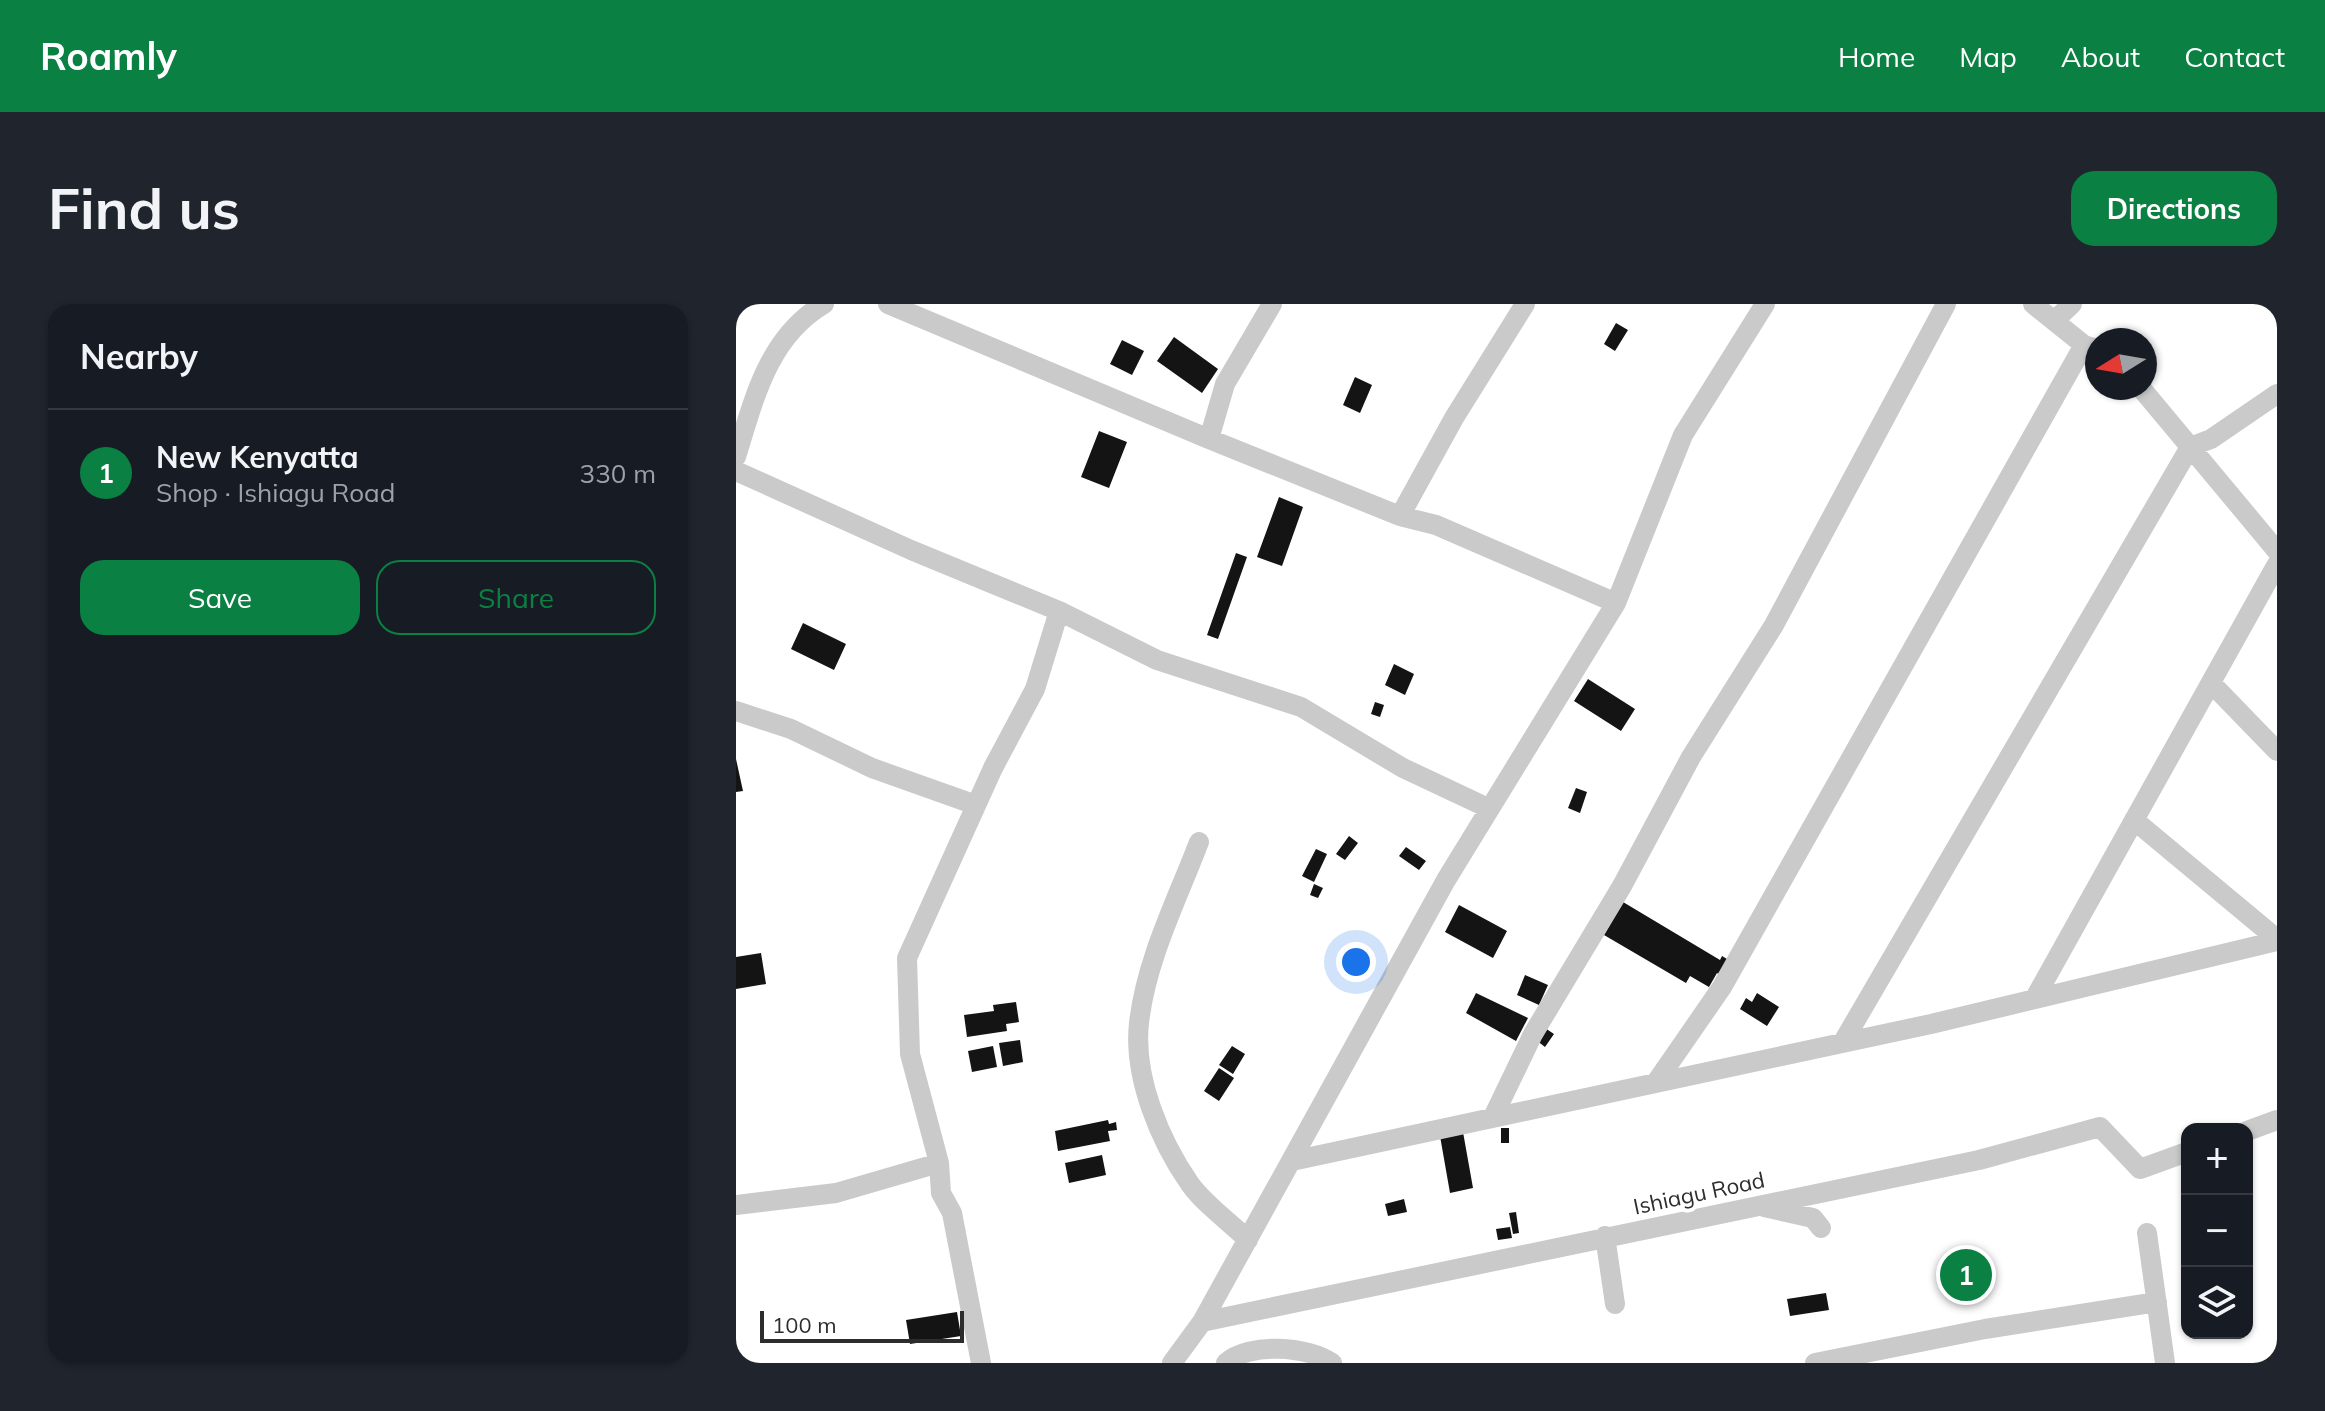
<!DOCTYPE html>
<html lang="en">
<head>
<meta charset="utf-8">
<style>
  :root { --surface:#171b24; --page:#20242c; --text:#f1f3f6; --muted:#9ea1a6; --line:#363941; --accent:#0b8043 }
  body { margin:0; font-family:Mulish,sans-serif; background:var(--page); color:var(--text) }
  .controls { position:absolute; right:24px; bottom:24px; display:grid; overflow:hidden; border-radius:16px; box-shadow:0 2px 6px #0004 }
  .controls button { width:72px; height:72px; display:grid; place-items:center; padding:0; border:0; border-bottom:2px solid var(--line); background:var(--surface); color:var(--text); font:40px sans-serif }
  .compass { position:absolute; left:1349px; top:24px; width:72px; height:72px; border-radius:50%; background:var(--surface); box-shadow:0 2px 6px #0004; rotate:259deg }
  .scale { position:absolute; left:24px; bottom:20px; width:204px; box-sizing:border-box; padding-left:8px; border:4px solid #2d2d2d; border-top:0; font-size:22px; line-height:28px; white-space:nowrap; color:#2d2d2d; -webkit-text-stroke:6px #fff; paint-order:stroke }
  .you { position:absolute; left:620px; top:658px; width:28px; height:28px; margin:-20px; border:6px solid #fff; border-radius:50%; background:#1a73e8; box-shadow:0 0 0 12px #1a73e833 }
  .badge { display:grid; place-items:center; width:52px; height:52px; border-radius:50%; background:var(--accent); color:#fff; font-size:26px; font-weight:700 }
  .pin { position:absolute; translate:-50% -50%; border:4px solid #fff; box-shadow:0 2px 8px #0006 }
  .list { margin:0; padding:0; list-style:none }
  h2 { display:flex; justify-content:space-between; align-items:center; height:104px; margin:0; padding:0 32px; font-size:34px }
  h2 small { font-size:26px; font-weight:400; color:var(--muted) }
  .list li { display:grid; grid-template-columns:52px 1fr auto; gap:24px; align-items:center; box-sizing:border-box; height:128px; padding:0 32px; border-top:2px solid var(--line) }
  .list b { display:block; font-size:30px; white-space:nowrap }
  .list p { margin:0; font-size:26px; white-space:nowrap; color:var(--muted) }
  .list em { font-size:26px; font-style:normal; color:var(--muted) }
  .actions { display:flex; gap:16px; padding:24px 32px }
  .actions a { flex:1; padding:18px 0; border:2px solid var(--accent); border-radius:24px; text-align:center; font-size:28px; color:var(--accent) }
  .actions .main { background:var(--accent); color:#fff }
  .icon { flex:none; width:44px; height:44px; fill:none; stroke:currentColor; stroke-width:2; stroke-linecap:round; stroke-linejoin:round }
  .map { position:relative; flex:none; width:1541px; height:1059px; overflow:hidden; border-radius:24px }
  header { display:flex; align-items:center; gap:48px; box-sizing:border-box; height:112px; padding:0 40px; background:var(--accent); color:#fff }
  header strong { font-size:38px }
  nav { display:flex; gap:44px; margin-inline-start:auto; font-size:28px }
  .intro { display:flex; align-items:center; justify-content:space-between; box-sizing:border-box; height:192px; padding:0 48px }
  h1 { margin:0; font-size:56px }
  .button { padding:20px 36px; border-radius:24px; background:var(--accent); color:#fff; font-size:28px; font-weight:700 }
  main { display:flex; gap:48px; padding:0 48px }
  aside { flex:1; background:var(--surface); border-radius:24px; box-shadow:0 2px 6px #0004 }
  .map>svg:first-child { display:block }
</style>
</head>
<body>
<header>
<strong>Roamly</strong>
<nav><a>Home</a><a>Map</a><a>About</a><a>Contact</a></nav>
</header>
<div class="intro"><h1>Find us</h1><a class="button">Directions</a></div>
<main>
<aside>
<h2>Nearby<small></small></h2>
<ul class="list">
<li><span class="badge">1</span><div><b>New Kenyatta</b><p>Shop · Ishiagu Road</p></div><em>330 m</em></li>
</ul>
<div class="actions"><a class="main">Save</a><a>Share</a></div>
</aside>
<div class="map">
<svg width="1541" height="1059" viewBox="0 0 1541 1059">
  <rect width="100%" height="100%" fill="#fff"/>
  <path fill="#141414" d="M880 19 892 26 879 47 868 40Z
    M438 33 482 65 466 89 421 57Z
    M386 36 408 47 396 71 374 60Z
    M619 73 636 81 624 109 607 101Z
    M363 127 391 138 373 184 345 173Z
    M543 193 567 203 546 262 521 253Z
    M500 249 511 253 482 335 471 331Z
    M67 319 110 340 98 366 55 345Z
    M658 360 678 370 669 391 649 381Z
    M852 375 899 405 885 427 838 397Z
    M639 398 648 401 644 413 635 410Z
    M0 455 7 487 0 488Z
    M840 484 851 488 844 509 832 504Z
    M613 532 622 539 609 556 600 550Z
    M670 543 690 557 683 566 663 552Z
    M580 545 591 550 578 578 566 572Z
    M578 580 587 584 582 594 574 591Z
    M887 598 984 656 986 652 996 658 987 673 981 669 973 683 954 672 950 679 868 631Z
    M723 601 771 627 757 654 709 628Z
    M25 649 30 680 0 685V653Z
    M789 671 812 681 803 701 781 691Z
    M740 689 792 714 780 737 730 709Z
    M1021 689 1043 703 1031 722 1004 705 1010 694 1016 698Z
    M280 698 283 718 270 720 271 727 231 733 228 711 258 707 257 701Z
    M809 724 818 730 809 743 800 736Z
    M284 736 287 758 267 762 263 739Z
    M257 742 261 763 236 768 232 747Z
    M496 742 509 750 497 770 483 761Z
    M483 764 498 774 483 797 468 787Z
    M372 816 373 820 380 818 381 826 372 827 374 837 322 847 319 827Z
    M765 824H773V839H765Z
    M727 828 737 884 714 889 704 832Z
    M366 851 370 871 333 879 329 859Z
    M668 895 671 908 652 912 649 900Z
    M780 908 783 929 777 930 773 909Z
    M774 923 776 934 762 936 760 925Z
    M1090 989 1093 1006 1054 1012 1051 995Z
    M221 1008 225 1032 174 1040 170 1016Z"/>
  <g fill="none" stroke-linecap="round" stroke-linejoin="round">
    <path stroke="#cacaca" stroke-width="20" d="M152 0 473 135 664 212 700 221 880 299
      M1297 0 1348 41 1361 45
      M1318 17 1336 0
      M1405 84 1541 247
      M473 135 489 80 536 0
      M0 153C18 95 32 33 88 0
      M0 167 175 246 323 307 421 356 565 403 667 464 752 504
      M664 212 718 114 789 0
      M1475 379 1541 447
      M0 407 55 425 136 464 240 501
      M1398 516 1541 635
      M463 538C441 596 410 656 403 719 397 773 424 837 454 880 469 901 494 918 512 936
      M1300 692 1541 260
      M1107 738 1454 143 1475 135 1541 90
      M921 777 986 683 1348 41
      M758 811 797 730 886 582 955 453 1038 321 1210 0
      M1511 827 1541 816
      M556 857 1195 720 1541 637
      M203 859 174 750 171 654 257 464 299 385 323 307
      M0 901 100 889 203 859 205 889 216 909 245 1059
      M1028 903 1077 914 1085 924
      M1411 929 1429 1059
      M869 932 879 1000
      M466 1018 1243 856 1364 823 1404 865 1451 848
      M436 1059 466 1018 710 576 880 299 947 131 1029 0
      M490 1059C513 1038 572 1042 596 1059
      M1079 1059 1249 1025 1421 998"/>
  </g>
  <g text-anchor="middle" stroke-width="8" stroke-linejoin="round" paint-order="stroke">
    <g font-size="22" fill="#2d2d2d" stroke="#fff">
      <text transform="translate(963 889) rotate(-12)" y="8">Ishiagu Road</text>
    </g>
  </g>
</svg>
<div class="controls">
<button>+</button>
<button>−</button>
<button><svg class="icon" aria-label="layers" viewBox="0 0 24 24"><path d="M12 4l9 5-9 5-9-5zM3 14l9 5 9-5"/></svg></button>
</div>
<svg class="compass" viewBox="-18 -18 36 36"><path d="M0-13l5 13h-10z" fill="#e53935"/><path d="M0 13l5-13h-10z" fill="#9ea1a6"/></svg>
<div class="scale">100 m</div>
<div class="you"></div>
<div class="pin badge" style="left:1230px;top:971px">1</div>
</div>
</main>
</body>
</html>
